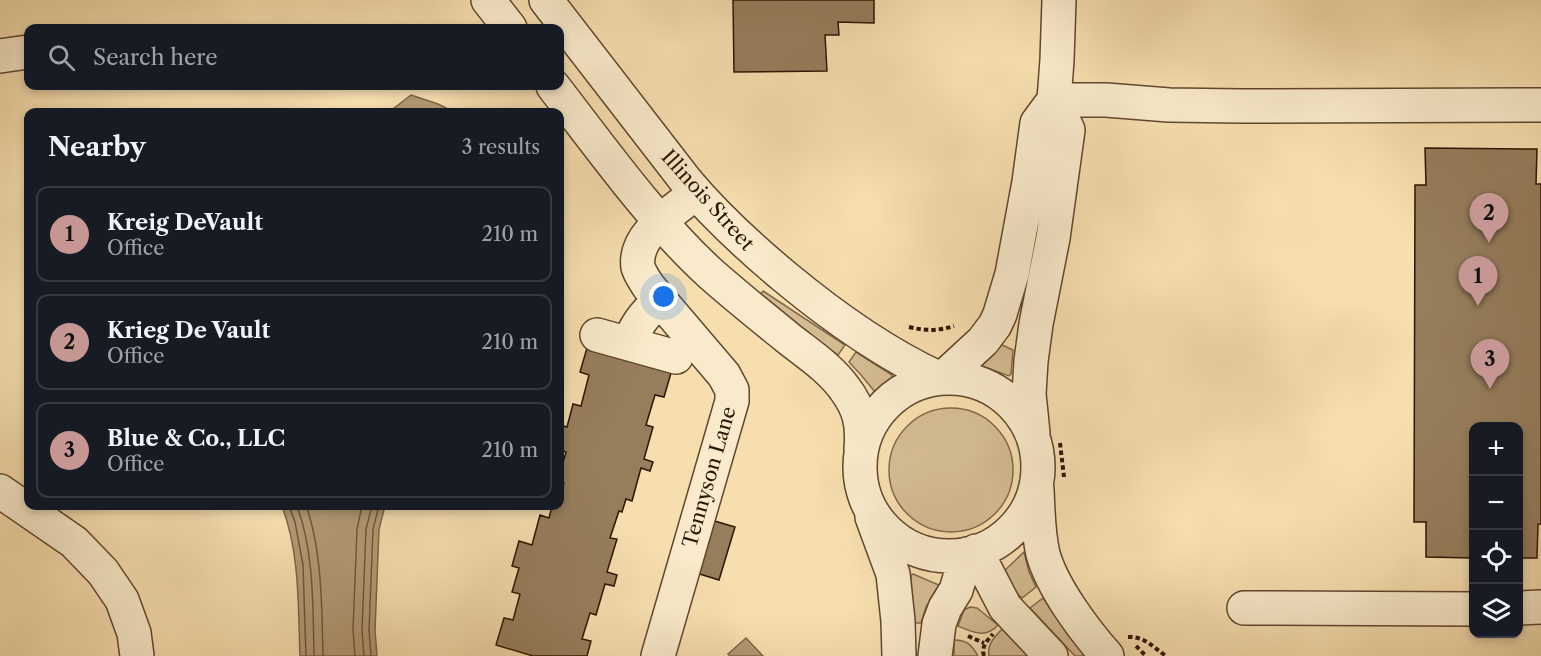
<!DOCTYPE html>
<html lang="en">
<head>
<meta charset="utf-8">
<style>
  :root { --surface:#171b24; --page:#20242c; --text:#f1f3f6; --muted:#9ea1a6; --line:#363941; --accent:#c59692 }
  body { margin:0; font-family:"Libre Caslon Text",serif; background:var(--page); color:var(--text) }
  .controls { position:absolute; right:18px; bottom:18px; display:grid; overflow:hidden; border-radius:12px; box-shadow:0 3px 9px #0003 }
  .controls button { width:54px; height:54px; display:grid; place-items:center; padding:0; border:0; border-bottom:2px solid var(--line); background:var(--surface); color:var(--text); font:30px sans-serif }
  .you { position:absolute; left:664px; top:297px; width:21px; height:21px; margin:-15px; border:4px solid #fff; border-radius:50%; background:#1a73e8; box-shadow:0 0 0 9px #1a73e833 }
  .badge { display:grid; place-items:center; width:39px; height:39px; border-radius:50%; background:var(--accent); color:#111; font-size:20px; font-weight:700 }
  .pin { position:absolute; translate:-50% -50px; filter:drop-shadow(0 2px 3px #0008) }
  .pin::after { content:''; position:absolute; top:32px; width:21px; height:18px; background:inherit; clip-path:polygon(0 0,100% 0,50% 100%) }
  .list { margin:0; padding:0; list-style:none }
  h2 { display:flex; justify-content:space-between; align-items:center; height:78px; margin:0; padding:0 24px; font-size:26px }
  h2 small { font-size:20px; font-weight:400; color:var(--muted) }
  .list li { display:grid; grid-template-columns:39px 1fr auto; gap:18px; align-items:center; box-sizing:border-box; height:96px; margin:0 12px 12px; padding:0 12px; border:2px solid var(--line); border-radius:12px }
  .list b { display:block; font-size:22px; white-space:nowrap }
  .list p { margin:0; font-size:20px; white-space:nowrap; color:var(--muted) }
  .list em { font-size:20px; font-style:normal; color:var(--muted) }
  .icon { flex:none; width:33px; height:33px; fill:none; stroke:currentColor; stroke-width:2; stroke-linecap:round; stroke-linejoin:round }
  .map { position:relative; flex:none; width:1541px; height:656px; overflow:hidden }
  .search { position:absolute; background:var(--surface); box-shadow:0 3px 9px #0003; left:24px; top:24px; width:540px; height:66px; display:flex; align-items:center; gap:15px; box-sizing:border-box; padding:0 21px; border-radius:12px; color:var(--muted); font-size:22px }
  .panel { position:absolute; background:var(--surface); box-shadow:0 3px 9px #0003; left:24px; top:108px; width:540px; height:402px; border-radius:12px }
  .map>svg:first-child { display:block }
</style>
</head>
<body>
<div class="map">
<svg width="1541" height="656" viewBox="0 0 1541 656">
  <rect width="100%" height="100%" fill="#f6deaf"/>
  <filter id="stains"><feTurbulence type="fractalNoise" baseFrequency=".00333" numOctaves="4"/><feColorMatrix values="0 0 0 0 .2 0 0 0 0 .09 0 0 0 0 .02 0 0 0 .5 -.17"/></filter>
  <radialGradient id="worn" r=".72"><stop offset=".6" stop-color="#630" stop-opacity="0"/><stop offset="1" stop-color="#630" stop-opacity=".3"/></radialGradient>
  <path fill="#d4bc92" stroke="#82684a" stroke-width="1.5" d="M763 291 845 345 838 355 804 330 760 295Z
    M1000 344 1013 350 1011 374 1009 376 979 365Z
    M856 352 892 375V378L875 392 861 375 849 362Z
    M889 470a62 62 0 1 1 124 0a62 62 0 1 1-124 0Z
    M1024 552 1029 572 1036 587 1022 598 1009 586 1001 574Z
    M913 574 939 585 926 607 921 623H913L911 575Z
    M1043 598 1085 656H1075L1030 608Z
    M970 607 977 608 998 625C986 639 972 632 958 626L964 610Z
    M1002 629 1029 656H989C987 644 994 638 1002 629Z
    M954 640C967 640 972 645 978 656H954Z"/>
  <path fill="#b29974" stroke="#7e6446" stroke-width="1.5" d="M411 95 438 104 454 112H389Z
    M282 506H385L379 529 375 631 377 656H300C298 605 300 554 282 506Z
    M746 638 763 656H730L728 654Z"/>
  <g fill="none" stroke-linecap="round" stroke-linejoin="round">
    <path stroke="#70563b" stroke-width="1.5" d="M289 506 295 522 303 565 306 656
      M297 506C314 551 313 608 314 656
      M306 506C322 549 322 610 323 656
      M355 656 353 630 357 529 362 506
      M364 656 362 630 366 529 372 506
      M371 656 369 630 373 529 379 506"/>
  </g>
  <path fill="#967d5c" stroke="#2f1402" stroke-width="1.5" d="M733 0H874V23L838 22 839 35H825L827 71 734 72Z
    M1425 148 1537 149 1536 184H1541V524H1538L1537 558H1518V426H1474V558L1426 557V522H1414L1415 185H1426Z
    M587 348 671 373 664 397 655 395 646 425 653 427 644 459 653 462 650 471 641 468 632 501 626 499 622 512 619 511 610 538 617 539 607 572 617 575 614 586 605 584 596 615 590 613 582 639 591 641 587 656H533L496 645 504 618 513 620 520 594 512 592 519 568 512 566 519 541 532 545 540 515 549 518 552 506H560V494H561L564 483 560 481V473L566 452 560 450V425L567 427 573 404 581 406 589 375 580 372Z
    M708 519 735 527 719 580 693 572Z"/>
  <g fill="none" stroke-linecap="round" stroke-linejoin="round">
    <g stroke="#61462d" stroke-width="36">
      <path id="minor" d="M488 0 510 28
        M546 0 686 181C716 217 749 247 785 277 832 316 882 352 938 378
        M0 56 28 52
        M553 86C602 149 652 220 711 274 736 296 762 317 788 338 808 354 830 368 845 389 860 409 863 425 861 449
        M1054 100H1106L1169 105 1241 106 1541 105
        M597 335 676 357
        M629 344C635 325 646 312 660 300
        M943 378 983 341 995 325 1000 314 1012 274 1029 182 1037 123 1054 100
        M860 467a89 89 0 1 1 178 0a89 89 0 1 1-178 0Z
        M1033 433 1029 394 1031 361 1036 324 1053 238 1068 130 1054 100 1057 60 1059 0
        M1037 489C1038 510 1038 533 1043 554 1052 587 1084 630 1107 656
        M0 491 74 542 103 572 122 600 134 633 137 656
        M872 517 893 574 898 621 899 656
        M976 551 1005 607 1051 656
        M1244 608 1474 609
        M1518 608 1541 607
        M658 656 732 401V390L724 375 649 287C645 281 640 274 638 267 633 235 675 210 696 193
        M935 656 939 624 945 608 956 590 967 554"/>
    </g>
    <path stroke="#2f1402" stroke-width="4" stroke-dasharray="4.5 3" stroke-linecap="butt" d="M909 327C925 331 938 331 954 326
      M1060 443 1064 477
      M968 636 984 643
      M1128 637C1144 636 1153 647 1166 656
      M1136 646 1146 656
      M984 656C981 646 987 641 993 634"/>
    <use href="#minor" stroke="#f9eacb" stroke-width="33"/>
  </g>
  <g text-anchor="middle" stroke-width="4.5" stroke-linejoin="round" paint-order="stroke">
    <g font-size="20" fill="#2f1402" stroke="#f9eacb">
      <text transform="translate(708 200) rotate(48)" y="7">Illinois Street</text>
      <text transform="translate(709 477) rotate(-74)" y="7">Tennyson Lane</text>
    </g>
  </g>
  <rect width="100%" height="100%" filter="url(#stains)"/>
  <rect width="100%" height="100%" fill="url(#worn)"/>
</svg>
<div class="controls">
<button>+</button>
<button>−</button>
<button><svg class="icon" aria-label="locate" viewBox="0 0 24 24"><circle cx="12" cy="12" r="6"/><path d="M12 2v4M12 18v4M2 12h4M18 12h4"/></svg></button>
<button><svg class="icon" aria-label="layers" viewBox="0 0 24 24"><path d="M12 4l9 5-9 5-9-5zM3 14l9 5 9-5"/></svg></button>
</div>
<div class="you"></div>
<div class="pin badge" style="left:1478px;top:306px">1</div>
<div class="pin badge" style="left:1489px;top:243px">2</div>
<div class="pin badge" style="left:1490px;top:389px">3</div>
<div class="search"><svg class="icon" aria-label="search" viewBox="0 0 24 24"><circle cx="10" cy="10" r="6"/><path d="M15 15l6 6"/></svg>Search here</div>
<section class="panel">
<h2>Nearby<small>3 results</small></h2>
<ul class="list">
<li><span class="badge">1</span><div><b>Kreig DeVault</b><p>Office</p></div><em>210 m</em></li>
<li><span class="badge">2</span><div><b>Krieg De Vault</b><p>Office</p></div><em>210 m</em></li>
<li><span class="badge">3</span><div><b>Blue &amp; Co., LLC</b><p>Office</p></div><em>210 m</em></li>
</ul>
</section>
</div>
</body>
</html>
